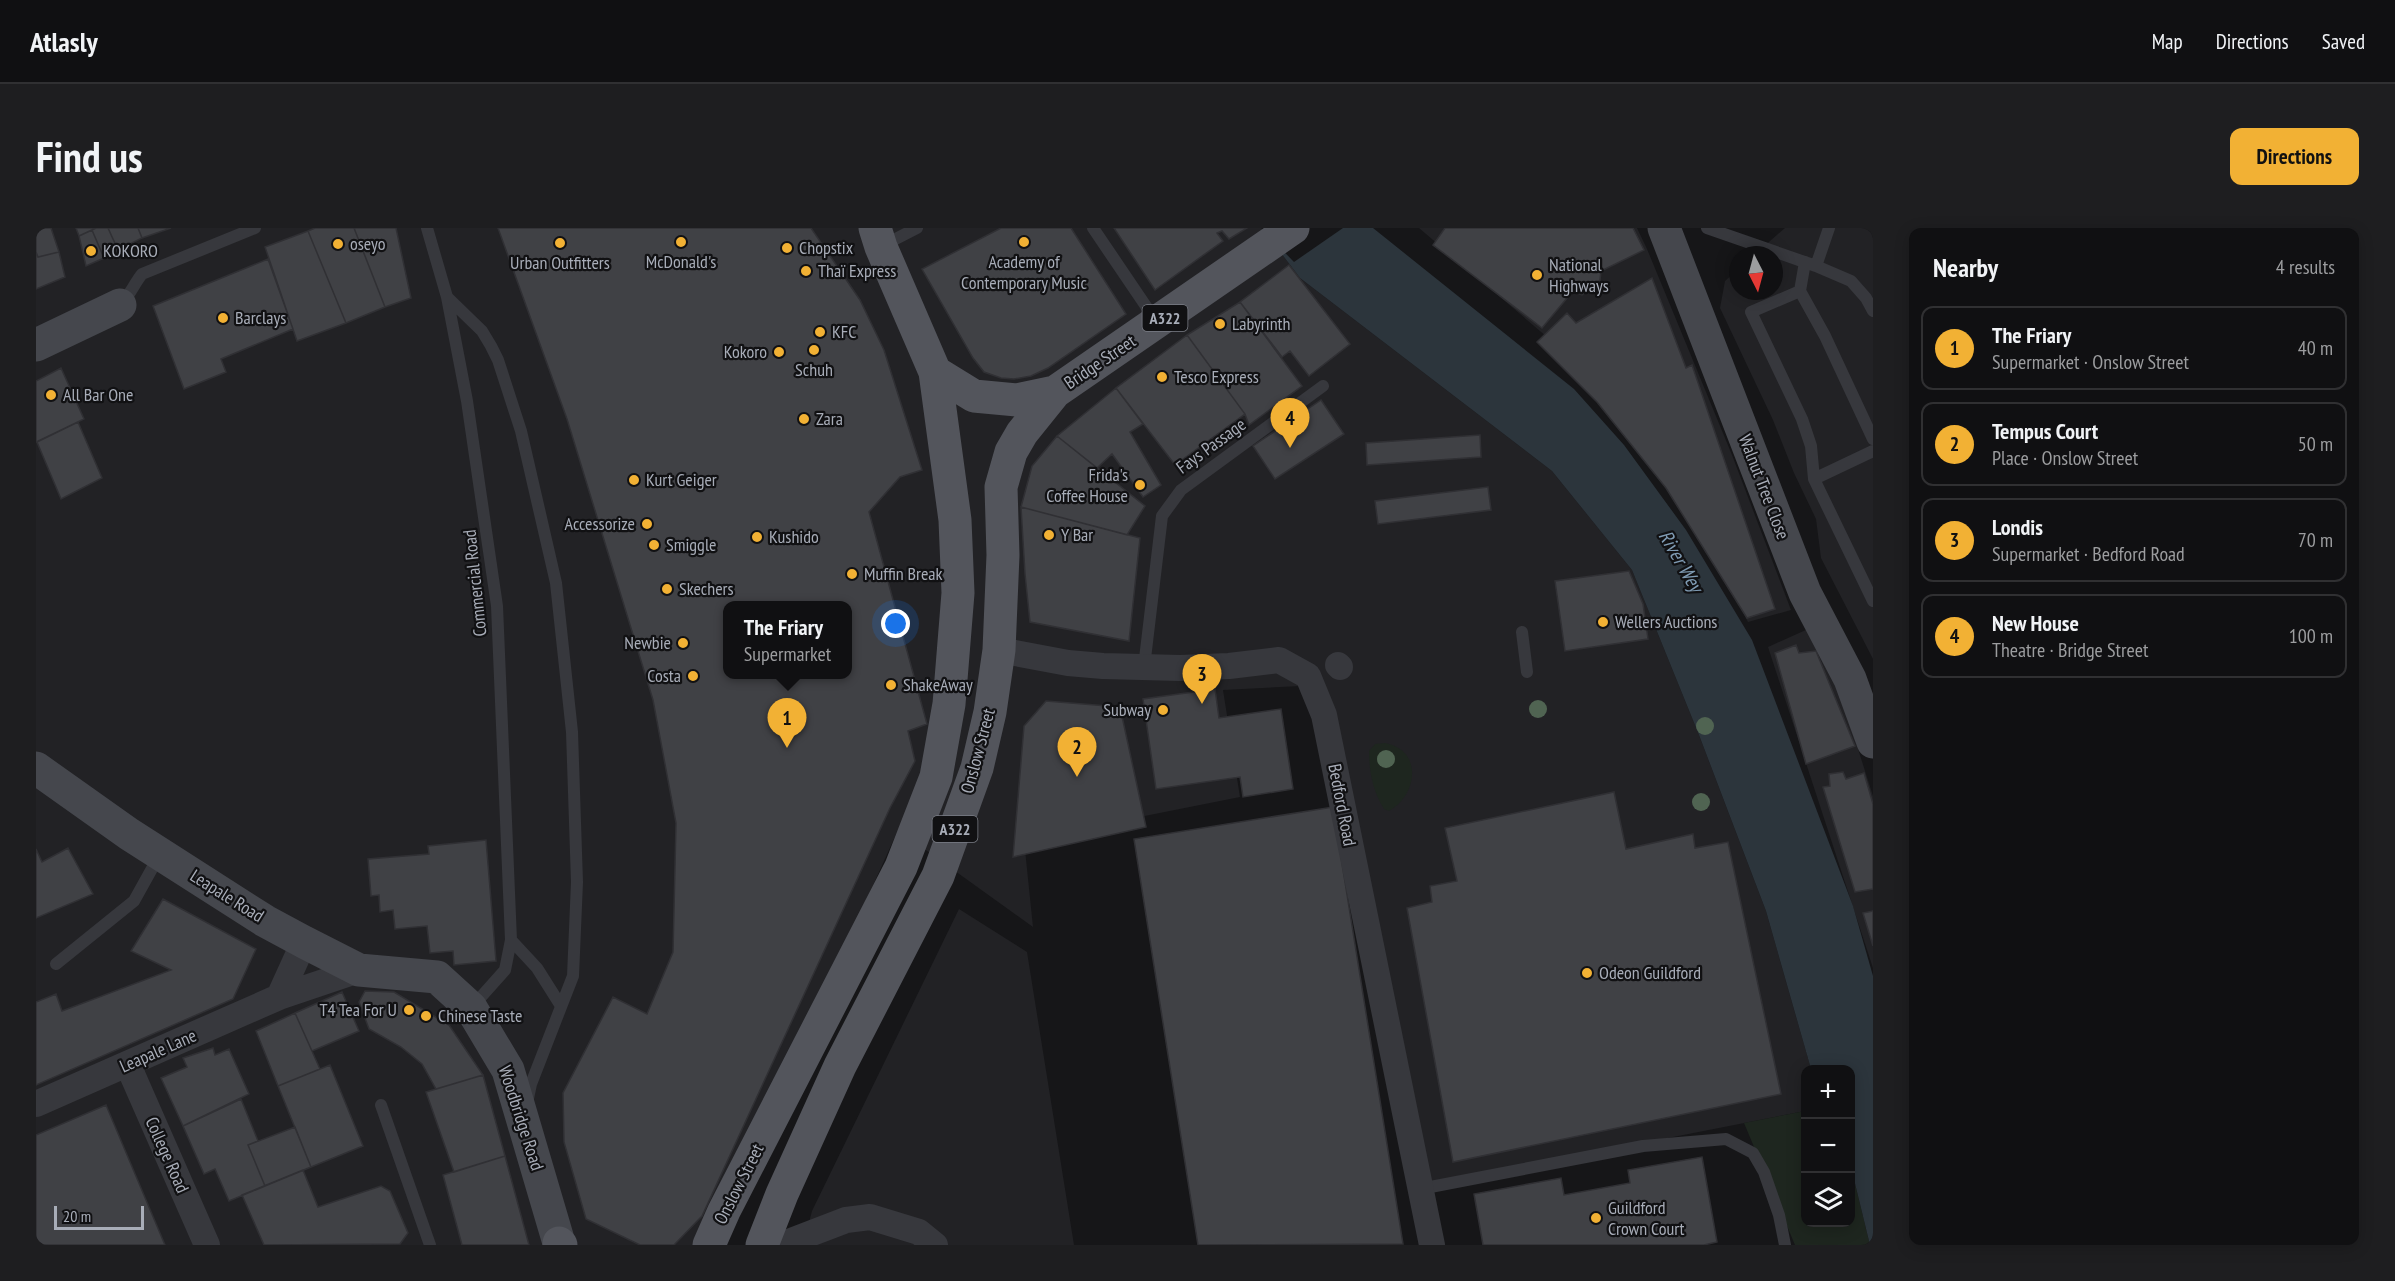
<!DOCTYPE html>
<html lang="en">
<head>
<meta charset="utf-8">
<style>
  :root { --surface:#101012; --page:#1e1e20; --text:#f1f3f6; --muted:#9c9d9f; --line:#303032; --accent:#f2b134 }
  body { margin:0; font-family:"PT Sans Narrow",sans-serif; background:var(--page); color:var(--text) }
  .controls { position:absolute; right:18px; bottom:18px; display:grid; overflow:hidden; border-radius:12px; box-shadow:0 3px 15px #0003 }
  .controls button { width:54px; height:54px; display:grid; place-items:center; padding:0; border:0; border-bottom:2px solid var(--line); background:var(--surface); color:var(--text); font:30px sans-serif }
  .compass { position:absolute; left:1693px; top:18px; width:54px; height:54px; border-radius:50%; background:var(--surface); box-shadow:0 3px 15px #0003; rotate:174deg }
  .scale { position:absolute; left:18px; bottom:15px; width:90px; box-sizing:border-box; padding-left:6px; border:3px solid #a8adb8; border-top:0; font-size:16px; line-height:21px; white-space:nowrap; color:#a8adb8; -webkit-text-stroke:4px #111113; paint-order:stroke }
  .you { position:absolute; left:860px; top:396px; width:21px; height:21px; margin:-15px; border:4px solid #fff; border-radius:50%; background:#1a73e8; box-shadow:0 0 0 9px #1a73e833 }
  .badge { display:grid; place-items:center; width:39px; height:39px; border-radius:50%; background:var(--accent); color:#111; font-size:20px; font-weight:700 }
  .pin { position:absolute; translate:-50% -50px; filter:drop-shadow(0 2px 3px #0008) }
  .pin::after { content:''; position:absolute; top:32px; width:21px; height:18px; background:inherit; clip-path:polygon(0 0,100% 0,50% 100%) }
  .popup { position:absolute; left:687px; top:373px; width:129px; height:78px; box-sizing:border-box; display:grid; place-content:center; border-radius:12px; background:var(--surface); filter:drop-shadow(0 2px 4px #0005); font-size:20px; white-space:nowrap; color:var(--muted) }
  .popup b { font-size:22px; color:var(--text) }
  .popup::after { content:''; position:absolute; left:50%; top:100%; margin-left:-12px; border:12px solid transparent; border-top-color:var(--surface) }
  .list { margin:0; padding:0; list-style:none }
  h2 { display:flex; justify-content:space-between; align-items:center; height:78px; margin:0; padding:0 24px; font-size:26px }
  h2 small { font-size:20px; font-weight:400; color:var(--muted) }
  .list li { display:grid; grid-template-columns:39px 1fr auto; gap:18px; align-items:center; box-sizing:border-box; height:84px; margin:0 12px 12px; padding:0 12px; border:2px solid var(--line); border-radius:12px }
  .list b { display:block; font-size:22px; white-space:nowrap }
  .list p { margin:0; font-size:20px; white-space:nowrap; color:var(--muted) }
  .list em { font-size:20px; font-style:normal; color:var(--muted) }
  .icon { flex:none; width:33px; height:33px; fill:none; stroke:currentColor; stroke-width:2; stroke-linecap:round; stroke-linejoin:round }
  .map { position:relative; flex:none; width:1837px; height:1017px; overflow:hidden; border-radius:12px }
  header { display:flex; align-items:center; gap:36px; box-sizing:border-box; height:84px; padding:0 30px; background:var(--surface); border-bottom:2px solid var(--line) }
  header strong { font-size:28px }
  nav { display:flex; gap:33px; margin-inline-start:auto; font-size:21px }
  .intro { display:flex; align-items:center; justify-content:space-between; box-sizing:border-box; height:144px; padding:0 36px }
  h1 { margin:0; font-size:42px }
  .button { padding:15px 27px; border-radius:12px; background:var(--accent); color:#111; font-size:21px; font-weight:700 }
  main { display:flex; gap:36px; padding:0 36px }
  aside { flex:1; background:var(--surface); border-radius:12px; box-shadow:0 3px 15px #0003 }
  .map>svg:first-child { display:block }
</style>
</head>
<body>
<header>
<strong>Atlasly</strong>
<nav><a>Map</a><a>Directions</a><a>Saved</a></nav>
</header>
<div class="intro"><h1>Find us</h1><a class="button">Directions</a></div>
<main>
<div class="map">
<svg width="1837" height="1017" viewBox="0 0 1837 1017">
  <rect width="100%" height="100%" fill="#161618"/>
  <path fill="#222225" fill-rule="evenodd" d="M0 0H1226L1264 50 1516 243 1596 342 1663 507 1730 683 1775 841 1770 842 1769 883 1383 959 1285 457 1187 462 1204 569 988 612 997 699 862 602 700 961 670 1017H0ZM691 378H811V446H691Z
    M1383 0H1601L1611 21 1696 227 1755 382 1712 394 1633 241 1511 109Z
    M1749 0H1837V431L1785 330 1780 291 1758 245 1737 192 1684 80 1689 53 1702 41V63H1738V27H1718Z
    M1772 401 1802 458 1837 568V740L1732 419Z
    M923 681 991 724 1038 1017H767L776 983Z"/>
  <path fill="#1e261f" d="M1349 515C1387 522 1382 567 1353 583L1348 581C1337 563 1333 544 1333 523L1339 516Z
    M1769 883 1770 994H1814L1815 939 1834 1017H1759L1708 895Z"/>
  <path fill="#2c353c" d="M1226 0H1337L1538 161 1588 217 1650 302 1716 412 1817 678 1837 748V1017H1834L1815 939 1814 842 1775 841 1730 683 1663 507 1596 342 1516 243 1264 50Z"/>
  <path fill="#161618" d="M1225 0H1307L1258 34Z"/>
  <path fill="#404145" stroke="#303034" stroke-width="1.5" fill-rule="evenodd" d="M0 0H15L23 24 2 29 0 24Z
    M40 0H60L43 8Z
    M60 0H72L82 22 68 30 56 2Z
    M72 0H102L106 10 82 22Z
    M102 0H135L106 10Z
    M279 0H318L349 79 310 95 272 3Z
    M318 0H360L375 70 349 79Z
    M462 0H775L824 72 848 122 886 242 864 249 833 284 891 496 872 503 879 533 854 580 666 988 638 1017H604L550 991 528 914 527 865 577 769 611 786 637 724 640 595 617 472 531 191ZM691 378H811V446H691Z
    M965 0H1035L1090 86 1012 140 995 148 978 151 965 150 948 144 937 130 886 41Z
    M1078 0H1211L1193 11 1186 3 1181 5 1187 13 1119 62Z
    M1409 0H1597L1608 22 1565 43 1564 52 1546 67 1537 63 1506 100 1397 17Z
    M56 2 68 30 50 38 43 8Z
    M272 3 310 95 261 113 229 19Z
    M0 24 2 29 23 24 29 49 0 61Z
    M232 31 257 101 185 131 190 144 148 161 117 78Z
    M1253 37 1314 116 1273 148 1254 123 1246 129 1204 74Z
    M1616 50 1650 140 1656 137 1739 381 1711 390 1630 260 1561 174 1501 114 1531 85 1540 95Z
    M1204 74 1266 158 1213 197 1209 186 1151 107Z
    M1151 107 1209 186 1139 237 1080 160Z
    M25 140 48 191 0 214V153Z
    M1080 160 1107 196 1094 204 1125 257 1107 269 1076 226 1061 240 1021 208Z
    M1285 172 1308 206 1239 251 1217 218Z
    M42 194 66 250 25 271 1 214Z
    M1444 207 1445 229 1331 237 1330 215Z
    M1021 208 1109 278 1091 307 985 279 996 238Z
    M1452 259 1455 282 1342 296 1339 273Z
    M985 279 1104 310 1093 413 994 394 989 346Z
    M1593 343 1607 376 1612 411 1529 423 1519 353Z
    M1760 417 1763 425 1780 423 1819 518 1770 536 1739 425Z
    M1179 461 1183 490 1245 481 1257 561 1207 569 1204 549 1120 561 1107 471Z
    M1010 473 1084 479 1110 599 977 629 988 498Z
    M1807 544 1810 551 1828 545 1837 576V661L1819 664 1787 559 1794 558 1793 546Z
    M1578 564 1590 621 1657 606 1659 620 1692 614 1745 866 1417 934 1371 680 1396 674 1394 658 1421 653 1409 600Z
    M1297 579 1367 1016 1162 1017 1098 611Z
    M450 612 460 733 418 737 417 723 394 725 391 698 359 701 357 682 344 684 343 667 335 668 332 631 393 626 392 618Z
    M32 620 57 666 0 690V621L6 634Z
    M127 671 220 721 197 771 0 857V774L20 766 26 783 135 742 95 723Z
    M1837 683V718L1827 685Z
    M329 763 358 764 413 797 447 847 400 861 386 836 365 819 333 801 323 774Z
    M306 764 323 803 276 823 259 785Z
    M259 785 284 841 242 858 220 803Z
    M177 820 179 827 193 821 213 866 147 898 125 850 151 839 147 830Z
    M294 837 327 918 275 939 242 858Z
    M447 847 469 928 418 944 390 864Z
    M205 871 222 913 212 917 229 958 193 973 179 941 168 946 147 898Z
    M70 877 129 1017H0V907Z
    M259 899 275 939 229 958 212 917Z
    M469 928 493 1017H426L407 947Z
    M1666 929 1681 1014 1668 1017H1447L1438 966 1525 950 1528 967 1594 955 1592 942Z
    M267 942 282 979 345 958 354 963 372 1005 364 1016 228 1017 206 967Z"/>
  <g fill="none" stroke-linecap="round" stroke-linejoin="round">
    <path stroke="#37383d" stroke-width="12" d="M391 0 411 69 431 173 461 378 475 712 469 742 436 779
      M1057 0 1120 93
      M1671 0 1780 38 1815 53 1830 70 1837 83
      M846 18 881 0
      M1769 34 1764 63 1789 108 1837 211
      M1780 38 1793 0
      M1764 63 1715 84 1766 191 1775 218 1778 251 1837 373
      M411 69 446 103 455 118 462 132 485 203 520 355 536 504 541 654 537 748 495 856 491 875
      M85 76C94 67 98 56 106 46L219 0
      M1778 251 1837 223
      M1486 404 1491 444
      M1108 439 1126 288 1145 262 1287 158
      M475 712 501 740 525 778
      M20 736 98 673 123 628
      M345 877 394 1017
      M1384 961 1607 918 1690 911 1717 925 1728 944 1743 987 1749 1017"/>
    <path stroke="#37383d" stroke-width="26" d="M963 422 1032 435 1067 438 1144 440 1193 438 1243 432 1272 448 1288 487 1396 1017
      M1302 437 1304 439
      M243 769 268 714
      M92 837 171 1017
      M0 876 243 769 323 742
      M745 1017 810 992 834 989 883 1004 899 1017"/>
    <path stroke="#45474d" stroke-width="33" d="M1628 0 1769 365 1814 451 1837 514
      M0 117 84 77
      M0 540 93 606 229 693 268 714 323 742 401 749 435 780 472 842 523 1015"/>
    <path stroke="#53555c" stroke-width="33" d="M899 144 938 168 981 172 1019 164
      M523 1015 525 1017
      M673 1017 688 983 865 639 900 549 913 476 922 365 919 292 899 144 845 19 839 0
      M726 1017 746 966 804 838 902 648 941 540 954 484 963 422 967 327 965 259 975 224 986 205 1019 164 1257 0"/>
  </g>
  <g fill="#506452">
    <circle cx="1502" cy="481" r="9"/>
    <circle cx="1669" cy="498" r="9"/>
    <circle cx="1350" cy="531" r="9"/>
    <circle cx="1665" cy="574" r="9"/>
  </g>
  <g fill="#f2b134" stroke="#111113" stroke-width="2">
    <circle cx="645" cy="14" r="6"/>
    <circle cx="988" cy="14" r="6"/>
    <circle cx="524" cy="15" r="6"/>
    <circle cx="302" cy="16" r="6"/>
    <circle cx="751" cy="20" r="6"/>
    <circle cx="55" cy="23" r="6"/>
    <circle cx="770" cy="43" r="6"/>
    <circle cx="1501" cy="47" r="6"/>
    <circle cx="187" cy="90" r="6"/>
    <circle cx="1184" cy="96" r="6"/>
    <circle cx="784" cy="104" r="6"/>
    <circle cx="778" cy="122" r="6"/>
    <circle cx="743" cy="124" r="6"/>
    <circle cx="1126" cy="149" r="6"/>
    <circle cx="15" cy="167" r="6"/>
    <circle cx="768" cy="191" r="6"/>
    <circle cx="598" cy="252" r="6"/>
    <circle cx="1104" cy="257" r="6"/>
    <circle cx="611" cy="296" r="6"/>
    <circle cx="1013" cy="307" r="6"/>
    <circle cx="721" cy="309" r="6"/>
    <circle cx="618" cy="317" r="6"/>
    <circle cx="816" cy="346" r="6"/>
    <circle cx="631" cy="361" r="6"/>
    <circle cx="1567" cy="394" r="6"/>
    <circle cx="647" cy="415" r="6"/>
    <circle cx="657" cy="448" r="6"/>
    <circle cx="855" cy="457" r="6"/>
    <circle cx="1127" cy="482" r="6"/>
    <circle cx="1551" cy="745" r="6"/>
    <circle cx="373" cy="782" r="6"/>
    <circle cx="390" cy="788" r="6"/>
    <circle cx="1560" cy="990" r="6"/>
  </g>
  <g text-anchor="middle" stroke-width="4.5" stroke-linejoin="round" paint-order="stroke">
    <g fill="#111113" stroke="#7b7e86" stroke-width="1.5">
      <rect x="1106.5" y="77" width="45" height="26" rx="4.5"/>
      <rect x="896.5" y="588" width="45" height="26" rx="4.5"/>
    </g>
    <g font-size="16" font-weight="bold" fill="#a8adb8">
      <text x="1129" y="96">A322</text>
      <text x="919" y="607">A322</text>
    </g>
    <g font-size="18" fill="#a8adb8" stroke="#111113" text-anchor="start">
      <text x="314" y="22">oseyo</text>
      <text x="763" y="26">Chopstix</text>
      <text x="67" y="29">KOKORO</text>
      <text x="645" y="40" text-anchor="middle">McDonald's</text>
      <text x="988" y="40" text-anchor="middle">Academy of<tspan x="988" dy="21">Contemporary Music</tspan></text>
      <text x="524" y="41" text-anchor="middle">Urban Outfitters</text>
      <text x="1513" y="43">National<tspan x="1513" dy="21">Highways</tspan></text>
      <text x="782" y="49">Thaï Express</text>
      <text x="199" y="96">Barclays</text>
      <text x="1196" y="102">Labyrinth</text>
      <text x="796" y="110">KFC</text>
      <text x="731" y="130" text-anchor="end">Kokoro</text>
      <text x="778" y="148" text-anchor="middle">Schuh</text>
      <text x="1138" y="155">Tesco Express</text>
      <text x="27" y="173">All Bar One</text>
      <text x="780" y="197">Zara</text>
      <text x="1092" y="253" text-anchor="end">Frida's<tspan x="1092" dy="21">Coffee House</tspan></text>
      <text x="610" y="258">Kurt Geiger</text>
      <text x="599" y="302" text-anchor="end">Accessorize</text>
      <text x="1025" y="313">Y Bar</text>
      <text x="733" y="315">Kushido</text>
      <text x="630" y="323">Smiggle</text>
      <text x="828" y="352">Muffin Break</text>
      <text x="643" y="367">Skechers</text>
      <text x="1579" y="400">Wellers Auctions</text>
      <text x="635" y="421" text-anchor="end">Newbie</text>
      <text x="645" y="454" text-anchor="end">Costa</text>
      <text x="867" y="463">ShakeAway</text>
      <text x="1115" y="488" text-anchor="end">Subway</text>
      <text x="1563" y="751">Odeon Guildford</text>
      <text x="361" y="788" text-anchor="end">T4 Tea For U</text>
      <text x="402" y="794">Chinese Taste</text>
      <text x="1572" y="986">Guildford<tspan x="1572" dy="21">Crown Court</tspan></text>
    </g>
    <g font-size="18" fill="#a8adb8" stroke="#111113">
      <text transform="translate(1064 134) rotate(-34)" y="6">Bridge Street</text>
      <text transform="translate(1175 218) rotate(-36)" y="6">Fays Passage</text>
      <text transform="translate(1728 259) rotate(69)" y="6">Walnut Tree Close</text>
      <text transform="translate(439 355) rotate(-96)" y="6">Commercial Road</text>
      <text transform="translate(942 523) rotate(-75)" y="6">Onslow Street</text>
      <text transform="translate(1306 577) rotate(79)" y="6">Bedford Road</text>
      <text transform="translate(191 668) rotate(32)" y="6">Leapale Road</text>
      <text transform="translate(122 823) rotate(-24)" y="6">Leapale Lane</text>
      <text transform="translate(485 890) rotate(72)" y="6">Woodbridge Road</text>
      <text transform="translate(131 927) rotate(66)" y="6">College Road</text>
      <text transform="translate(703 956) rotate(-63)" y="6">Onslow Street</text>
    </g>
    <g font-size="20" font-style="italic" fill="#7f9bb3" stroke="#111113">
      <text transform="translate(1645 333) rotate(60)" y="7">River Wey</text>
    </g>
  </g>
</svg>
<div class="controls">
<button>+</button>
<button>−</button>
<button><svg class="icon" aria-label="layers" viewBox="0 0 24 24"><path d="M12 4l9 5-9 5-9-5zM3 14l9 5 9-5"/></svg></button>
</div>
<svg class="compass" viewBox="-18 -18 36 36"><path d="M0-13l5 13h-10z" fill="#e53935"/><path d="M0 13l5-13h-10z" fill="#9c9d9f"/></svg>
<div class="scale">20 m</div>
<div class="you"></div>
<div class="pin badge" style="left:751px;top:520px">1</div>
<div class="popup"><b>The Friary</b>Supermarket</div>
<div class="pin badge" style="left:1041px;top:549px">2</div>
<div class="pin badge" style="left:1166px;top:476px">3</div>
<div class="pin badge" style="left:1254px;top:220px">4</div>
</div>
<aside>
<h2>Nearby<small>4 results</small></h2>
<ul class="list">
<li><span class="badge">1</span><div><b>The Friary</b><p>Supermarket · Onslow Street</p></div><em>40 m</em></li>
<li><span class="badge">2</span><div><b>Tempus Court</b><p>Place · Onslow Street</p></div><em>50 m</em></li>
<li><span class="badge">3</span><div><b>Londis</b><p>Supermarket · Bedford Road</p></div><em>70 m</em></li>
<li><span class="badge">4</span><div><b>New House</b><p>Theatre · Bridge Street</p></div><em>100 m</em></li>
</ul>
</aside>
</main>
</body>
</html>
